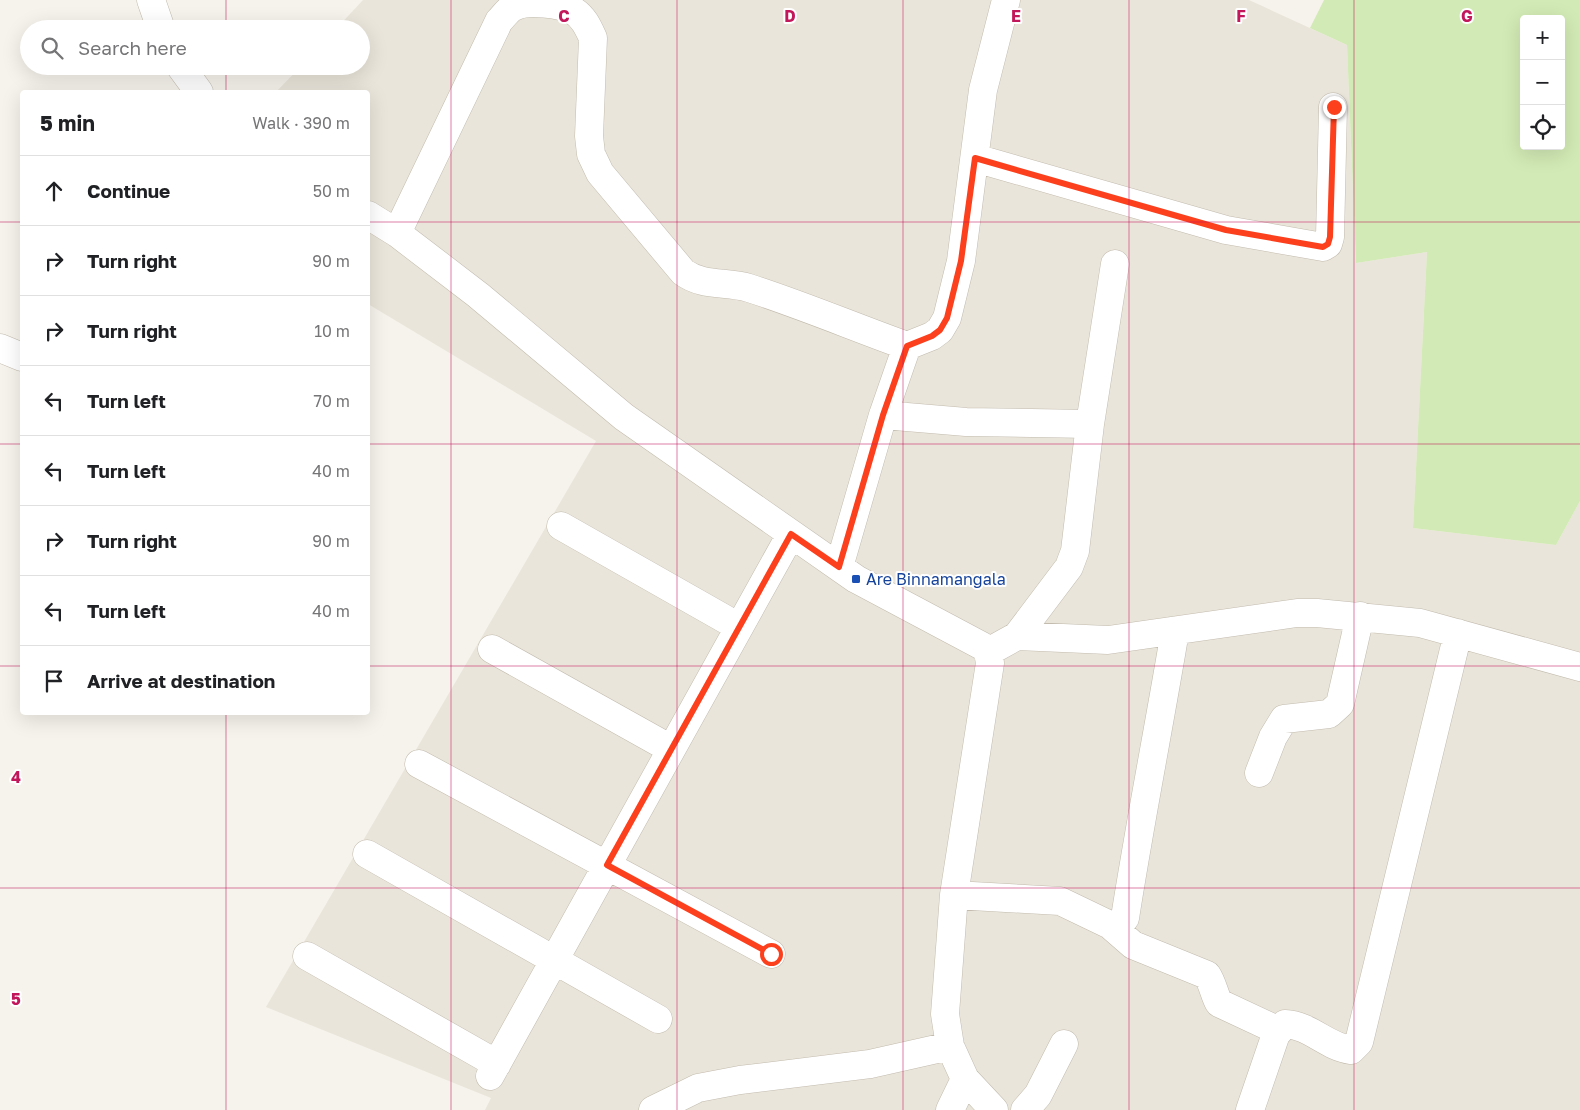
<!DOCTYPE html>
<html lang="en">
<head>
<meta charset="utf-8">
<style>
  :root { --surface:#fff; --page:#f6f6f6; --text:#202124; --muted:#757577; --line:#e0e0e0 }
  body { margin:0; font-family:"Golos Text",sans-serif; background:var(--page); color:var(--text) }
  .controls { position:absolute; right:15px; top:15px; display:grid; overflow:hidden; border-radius:5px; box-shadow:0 5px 20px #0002 }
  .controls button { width:45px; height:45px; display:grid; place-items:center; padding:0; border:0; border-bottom:1px solid var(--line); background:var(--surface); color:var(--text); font:25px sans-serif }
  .stop { position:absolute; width:15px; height:15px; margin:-11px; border:4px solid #fc3f1d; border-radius:50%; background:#fff }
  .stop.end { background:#fc3f1d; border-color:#fff; box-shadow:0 1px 5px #0008 }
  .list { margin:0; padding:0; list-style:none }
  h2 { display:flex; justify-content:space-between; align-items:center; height:65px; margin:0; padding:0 20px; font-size:21px }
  h2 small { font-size:16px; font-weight:400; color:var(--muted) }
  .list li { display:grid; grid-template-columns:32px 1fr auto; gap:15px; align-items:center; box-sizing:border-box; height:70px; padding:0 20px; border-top:1px solid var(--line) }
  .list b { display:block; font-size:19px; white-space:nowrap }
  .list em { font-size:16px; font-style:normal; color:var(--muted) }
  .icon { flex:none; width:28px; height:28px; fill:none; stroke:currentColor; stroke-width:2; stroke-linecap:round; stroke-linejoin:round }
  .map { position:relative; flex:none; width:1580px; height:1110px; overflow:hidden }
  .search { position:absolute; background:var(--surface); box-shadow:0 5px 20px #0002; left:20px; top:20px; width:350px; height:55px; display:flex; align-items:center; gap:12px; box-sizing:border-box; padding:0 18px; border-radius:28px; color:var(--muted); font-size:19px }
  .panel { position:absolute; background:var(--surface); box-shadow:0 5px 20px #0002; left:20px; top:90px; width:350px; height:625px; border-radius:5px }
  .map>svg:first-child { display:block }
</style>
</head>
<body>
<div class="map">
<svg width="1580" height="1110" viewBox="0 0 1580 1110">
  <rect width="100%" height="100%" fill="#f6f3ec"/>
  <path fill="#eae5da" d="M363 0H1249L1347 45 1356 263 1427 252 1413 528 1556 545 1580 501V1110H485L491 1098 266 1007 596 441 368 304V92H276L301 66H361V29H336Z"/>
  <path fill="#d2eab5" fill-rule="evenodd" d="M1324 0H1580V501L1556 545 1413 528 1427 252 1356 263 1347 45 1310 28ZM1524 19H1561V146H1524Z"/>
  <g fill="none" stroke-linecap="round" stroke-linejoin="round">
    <g stroke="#c2bbae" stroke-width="29">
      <path id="minor" d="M151 0 161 29
        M180 66 199 92
        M975 158 1226 230 1323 247 1328 244 1330 237 1333 107
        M368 215 397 233 478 295 624 417 856 579 982 646 988 652 990 663 954 895 945 1014 950 1046 965 1079 994 1110
        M397 233 499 21C504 16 509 8 516 6 528 0 561 4 572 10 583 16 588 27 593 38L589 136 591 154 600 173 683 272C703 287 726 281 749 288 802 305 854 327 907 346
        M0 348 22 357
        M883 415 966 422 1090 424
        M561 526 739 627
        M839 567 883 415 907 346 932 336 940 330 947 318 961 261 983 90 1006 0
        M1017 636 1069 567 1075 551 1090 424 1115 264
        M492 649 671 749
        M988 652 1017 636 1108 640 1297 613H1317L1420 623 1580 667
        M419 764 771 954
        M1259 773 1273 737 1284 719 1329 714 1340 704 1360 616
        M367 854 658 1019
        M954 895 1060 901 1110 925 1120 924 1125 918C1140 822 1159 727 1175 631
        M1110 925 1133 945 1207 975C1213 984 1214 994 1219 1003L1279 1031
        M307 956 497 1064
        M490 1076 791 534
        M653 1110 698 1088 740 1080 870 1064 950 1046
        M950 1110 965 1079
        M1025 1110 1038 1095 1064 1044
        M1250 1110 1276 1034 1285 1024C1310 1025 1327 1047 1351 1050L1359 1042 1458 633"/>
    </g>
    <use href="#minor" stroke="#fff" stroke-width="28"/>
  </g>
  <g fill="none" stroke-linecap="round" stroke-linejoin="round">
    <path stroke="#fc3f1d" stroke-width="6" d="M771 954 607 865 791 534 839 567 883 415 907 346 932 336 940 330 947 318 961 261 975 158 1226 230 1323 247 1328 244 1330 237 1334 107"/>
  </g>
  <path fill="none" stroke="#c2185b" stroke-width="1" stroke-opacity="0.55" d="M226 0V29M451 0V1110M677 0V1110M903 0V1110M1129 0V1110M1354 0V1110M226 66V92M0 222H22M368 222H1580M0 444H22M368 444H1580M0 666H22M368 666H1580M226 712V1110M0 888H1580"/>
  <rect fill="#1a4fb4" stroke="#fff" stroke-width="2" x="851" y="574" width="10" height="10" rx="2.5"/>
  <g text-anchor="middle" stroke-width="4" stroke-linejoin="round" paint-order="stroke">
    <g font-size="16" fill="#164399" stroke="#fff" text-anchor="start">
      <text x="866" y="585">Are Binnamangala</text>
    </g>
  </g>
  <g font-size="16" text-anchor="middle" font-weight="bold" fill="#c2185b" stroke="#fff" stroke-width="4" stroke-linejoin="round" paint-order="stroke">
    <text x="564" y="22">C</text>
    <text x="790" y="22">D</text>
    <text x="1016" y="22">E</text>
    <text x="1241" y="22">F</text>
    <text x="1467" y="22">G</text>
    <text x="16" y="783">4</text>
    <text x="16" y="1005">5</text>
  </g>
</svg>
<div class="controls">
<button>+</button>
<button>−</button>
<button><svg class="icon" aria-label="locate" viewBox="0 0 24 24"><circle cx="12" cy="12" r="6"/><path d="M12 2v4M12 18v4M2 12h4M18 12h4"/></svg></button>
</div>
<div class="stop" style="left:771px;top:954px"></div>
<div class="stop end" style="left:1334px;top:107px"></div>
<div class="search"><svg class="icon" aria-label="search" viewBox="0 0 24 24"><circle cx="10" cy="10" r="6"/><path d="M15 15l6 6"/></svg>Search here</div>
<section class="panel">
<h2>5 min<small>Walk · 390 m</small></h2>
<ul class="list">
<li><svg class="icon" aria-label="ahead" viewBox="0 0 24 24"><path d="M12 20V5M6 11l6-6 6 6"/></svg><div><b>Continue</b></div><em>50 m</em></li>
<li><svg class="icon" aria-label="right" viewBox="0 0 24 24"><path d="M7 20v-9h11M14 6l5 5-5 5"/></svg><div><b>Turn right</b></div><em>90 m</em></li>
<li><svg class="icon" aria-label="right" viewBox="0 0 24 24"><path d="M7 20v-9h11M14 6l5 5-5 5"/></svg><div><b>Turn right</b></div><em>10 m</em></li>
<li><svg class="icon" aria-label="left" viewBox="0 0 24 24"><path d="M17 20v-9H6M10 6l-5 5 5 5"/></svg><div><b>Turn left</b></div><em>70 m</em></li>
<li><svg class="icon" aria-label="left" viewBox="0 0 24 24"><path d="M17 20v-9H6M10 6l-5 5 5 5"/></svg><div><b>Turn left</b></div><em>40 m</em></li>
<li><svg class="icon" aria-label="right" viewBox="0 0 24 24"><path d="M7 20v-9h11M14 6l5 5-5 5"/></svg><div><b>Turn right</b></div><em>90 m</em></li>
<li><svg class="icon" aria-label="left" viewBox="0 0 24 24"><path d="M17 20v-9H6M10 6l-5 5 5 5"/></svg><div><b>Turn left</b></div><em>40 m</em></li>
<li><svg class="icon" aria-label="arrive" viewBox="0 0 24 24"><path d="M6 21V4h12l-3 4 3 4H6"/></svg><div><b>Arrive at destination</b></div></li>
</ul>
</section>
</div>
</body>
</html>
